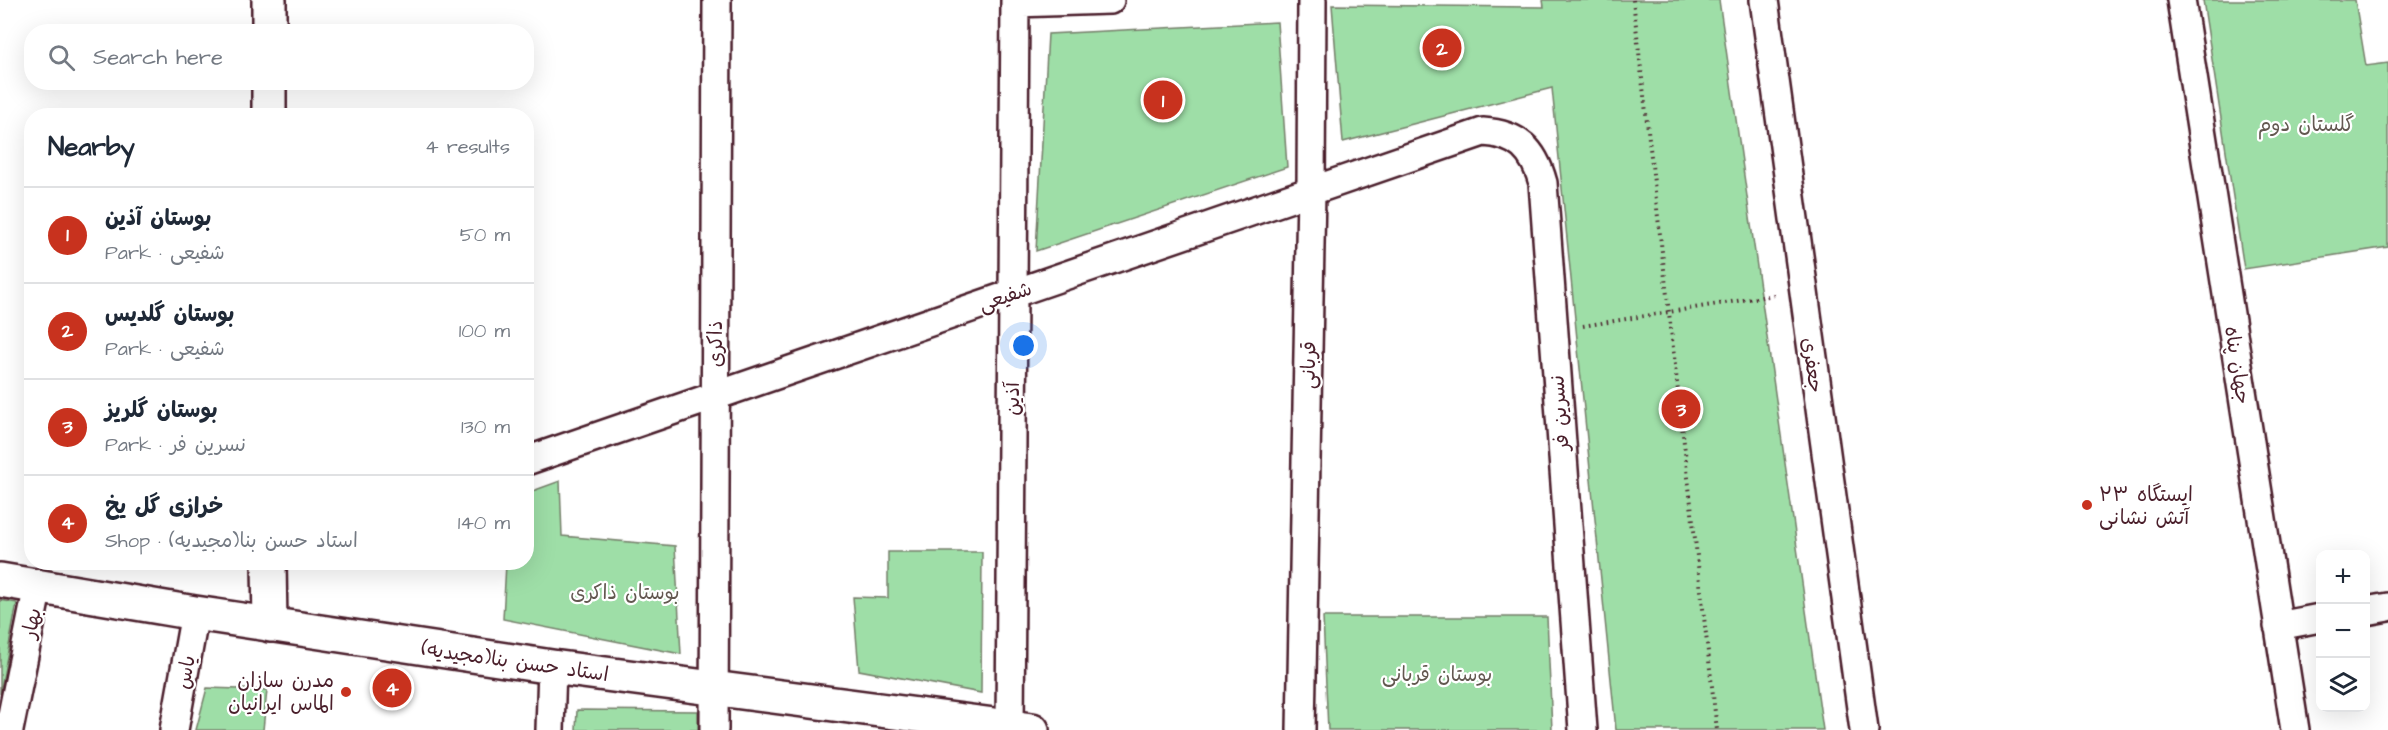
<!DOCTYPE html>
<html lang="en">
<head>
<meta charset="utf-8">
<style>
  :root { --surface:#fff; --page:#f2f2f3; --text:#1f2937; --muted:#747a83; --line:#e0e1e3; --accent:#c8321e }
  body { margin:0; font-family:"Architects Daughter","Playpen Sans Arabic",sans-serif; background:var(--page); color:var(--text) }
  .controls { position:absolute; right:18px; bottom:18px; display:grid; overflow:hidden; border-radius:12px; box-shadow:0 6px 24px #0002 }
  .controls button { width:54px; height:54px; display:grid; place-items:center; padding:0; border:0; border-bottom:2px solid var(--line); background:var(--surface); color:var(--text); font:30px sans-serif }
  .you { position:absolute; left:1024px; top:346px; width:21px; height:21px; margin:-15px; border:4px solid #fff; border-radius:50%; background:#1a73e8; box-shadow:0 0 0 9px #1a73e833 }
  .badge { display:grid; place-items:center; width:39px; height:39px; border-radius:50%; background:var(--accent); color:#fff; font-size:20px; font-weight:700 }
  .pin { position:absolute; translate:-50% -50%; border:3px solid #fff; box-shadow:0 2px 6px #0006 }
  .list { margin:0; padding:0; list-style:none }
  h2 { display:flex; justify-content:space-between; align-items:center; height:78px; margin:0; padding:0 24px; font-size:26px }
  h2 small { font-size:20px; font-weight:400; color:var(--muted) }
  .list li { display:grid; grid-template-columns:39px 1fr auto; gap:18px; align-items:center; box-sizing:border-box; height:96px; padding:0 24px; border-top:2px solid var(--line) }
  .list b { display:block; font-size:22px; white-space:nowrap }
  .list p { margin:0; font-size:20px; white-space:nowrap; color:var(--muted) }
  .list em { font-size:20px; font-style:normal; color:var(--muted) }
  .icon { flex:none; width:33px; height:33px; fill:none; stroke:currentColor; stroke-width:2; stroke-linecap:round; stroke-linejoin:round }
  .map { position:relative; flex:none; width:2388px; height:730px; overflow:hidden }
  .search { position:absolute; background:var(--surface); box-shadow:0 6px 24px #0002; left:24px; top:24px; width:510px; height:66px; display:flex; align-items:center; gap:15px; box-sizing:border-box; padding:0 21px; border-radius:24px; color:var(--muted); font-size:22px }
  .panel { position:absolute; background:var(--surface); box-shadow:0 6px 24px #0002; left:24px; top:108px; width:510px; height:462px; border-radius:24px }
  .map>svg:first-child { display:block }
</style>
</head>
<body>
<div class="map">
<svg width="2388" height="730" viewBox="0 0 2388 730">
  <rect width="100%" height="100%" fill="#fff"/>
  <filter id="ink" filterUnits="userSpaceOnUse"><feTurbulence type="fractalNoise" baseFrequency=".0167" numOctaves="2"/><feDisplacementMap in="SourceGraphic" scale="12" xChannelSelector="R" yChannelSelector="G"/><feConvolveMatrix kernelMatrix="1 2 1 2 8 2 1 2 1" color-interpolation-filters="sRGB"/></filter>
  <g filter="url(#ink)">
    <path fill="#9edea7" stroke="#747e69" stroke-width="1.5" d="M1543 0H1719L1823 730H1616L1552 88 1343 142 1332 5 1544 7Z
      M2203 0H2355L2366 66 2388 63V247L2244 269Z
      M1277 22 1287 167 1036 251 1048 34Z
      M560 481 562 536 675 546 681 654 503 619 506 563 526 562 527 493Z
      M888 552H982L981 693 859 670 853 597 888 598Z
      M0 600 17 603 0 694Z
      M1323 617H1547L1552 730H1328Z
      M207 688 267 690 263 730H196Z
      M577 710 698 711V730H576Z"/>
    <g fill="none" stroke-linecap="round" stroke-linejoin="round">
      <g stroke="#4a1f2b" stroke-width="32">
        <path id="street" d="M1764 0 1864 730
          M2181 0 2295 730
          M1015 3 1110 0
          M526 461 1483 132C1518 134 1534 150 1543 183L1583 730
          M2366 611 2388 607
          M2278 626 2320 618
          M9 730 38 586
          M174 730 195 613
          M550 730 552 667
          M714 730 717 0
          M1010 730 1015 0
          M1301 730 1311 191 1312 0"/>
      </g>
      <g stroke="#4a1f2b" stroke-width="38">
        <path id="secondary" d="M269 0V32
          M269 82V116
          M269 562 270 625
          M0 580 195 613 552 667 1032 730"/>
      </g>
      <path stroke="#4a1f2b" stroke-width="4" stroke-dasharray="1.5 4.5" stroke-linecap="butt" d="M1633 0 1717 730
        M1583 326 1774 295"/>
      <use href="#street" stroke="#fff" stroke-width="27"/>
      <use href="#secondary" stroke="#fff" stroke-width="33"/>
    </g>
  </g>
  <g fill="#c8321e" stroke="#fff" stroke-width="2">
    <circle cx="2087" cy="505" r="6"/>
    <circle cx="346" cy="692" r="6"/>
  </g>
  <g text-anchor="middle" stroke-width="4.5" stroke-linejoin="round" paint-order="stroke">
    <g font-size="20" fill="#635850" stroke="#fff">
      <text x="2306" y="131">گلستان دوم</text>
      <text x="625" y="599">بوستان ذاکری</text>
      <text x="1437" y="681">بوستان قربانی</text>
    </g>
    <g font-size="20" fill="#4a1f2b" stroke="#fff">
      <text transform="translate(1005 296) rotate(-19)" y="7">شفیعی</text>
      <text transform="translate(715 344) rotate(-90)" y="7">ذاکری</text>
      <text transform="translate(1308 365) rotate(-89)" y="7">قربانی</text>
      <text transform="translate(1813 365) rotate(82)" y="7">جعفری</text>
      <text transform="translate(2238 365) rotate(81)" y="7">جهان پناه</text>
      <text transform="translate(1012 399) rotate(-90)" y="7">آذین</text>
      <text transform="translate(1559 413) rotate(-94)" y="7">نسرین فر</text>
      <text transform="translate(31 623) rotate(-78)" y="7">بهار</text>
      <text transform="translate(515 661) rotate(8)" y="7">استاد حسن بنا(مجیدیه)</text>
      <text transform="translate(185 672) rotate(-79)" y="7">یاس</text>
    </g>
    <g font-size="20" fill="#4a1f2b" stroke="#fff" text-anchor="start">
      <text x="2099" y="501">ایستگاه ۲۳<tspan x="2099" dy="23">آتش نشانی</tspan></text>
      <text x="334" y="687" text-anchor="end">مدرن سازان<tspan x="334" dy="23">الماس ایرانیان</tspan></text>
    </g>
  </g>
</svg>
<div class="controls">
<button>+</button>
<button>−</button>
<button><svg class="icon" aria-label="layers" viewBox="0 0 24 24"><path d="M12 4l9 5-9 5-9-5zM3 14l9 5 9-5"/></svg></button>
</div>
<div class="you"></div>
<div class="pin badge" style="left:1163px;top:100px">1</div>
<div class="pin badge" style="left:1442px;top:48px">2</div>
<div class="pin badge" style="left:1681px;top:409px">3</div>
<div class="pin badge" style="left:392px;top:688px">4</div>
<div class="search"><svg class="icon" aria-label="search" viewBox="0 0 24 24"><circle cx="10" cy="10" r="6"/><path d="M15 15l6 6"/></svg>Search here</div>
<section class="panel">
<h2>Nearby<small>4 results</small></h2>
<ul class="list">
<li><span class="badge">1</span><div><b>بوستان آذین</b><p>Park · شفیعی</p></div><em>50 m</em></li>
<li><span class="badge">2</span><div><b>بوستان گلدیس</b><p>Park · شفیعی</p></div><em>100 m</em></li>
<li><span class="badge">3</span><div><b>بوستان گلریز</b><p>Park · نسرین فر</p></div><em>130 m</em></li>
<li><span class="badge">4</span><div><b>خرازی گل یخ</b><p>Shop · استاد حسن بنا(مجیدیه)</p></div><em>140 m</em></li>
</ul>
</section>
</div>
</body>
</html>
